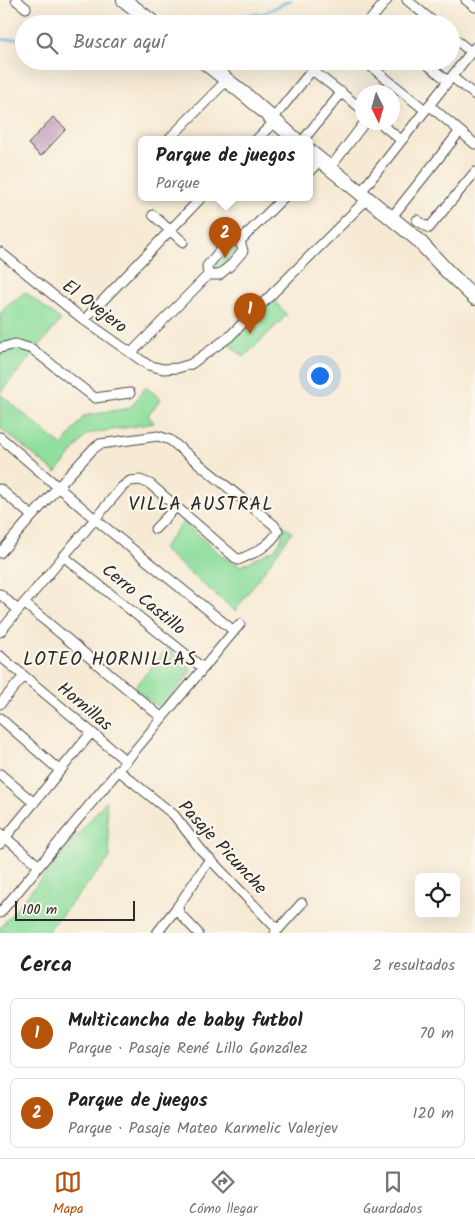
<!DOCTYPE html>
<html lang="es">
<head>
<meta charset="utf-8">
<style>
  :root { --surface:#fff; --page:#f2f2f2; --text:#202124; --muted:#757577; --line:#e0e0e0; --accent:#b45309 }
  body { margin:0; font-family:Kalam,sans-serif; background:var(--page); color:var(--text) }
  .controls { position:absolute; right:15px; bottom:15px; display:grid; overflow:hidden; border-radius:8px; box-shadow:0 5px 20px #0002 }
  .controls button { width:45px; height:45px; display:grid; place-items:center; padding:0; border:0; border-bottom:1px solid var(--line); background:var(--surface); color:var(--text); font:25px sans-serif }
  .compass { position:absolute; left:355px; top:85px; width:45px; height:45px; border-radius:50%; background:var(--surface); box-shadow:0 5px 20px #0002; rotate:175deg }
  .scale { position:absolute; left:15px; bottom:12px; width:120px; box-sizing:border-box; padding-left:5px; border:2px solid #2b2b2b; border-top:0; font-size:14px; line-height:18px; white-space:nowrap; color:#2b2b2b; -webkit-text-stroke:4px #fbf7ec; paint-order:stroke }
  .you { position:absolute; left:319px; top:375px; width:18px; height:18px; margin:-12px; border:4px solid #fff; border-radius:50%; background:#1a73e8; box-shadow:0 0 0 8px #1a73e833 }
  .badge { display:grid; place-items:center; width:32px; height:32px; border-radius:50%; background:var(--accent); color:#fff; font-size:16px; font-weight:700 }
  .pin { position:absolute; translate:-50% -41px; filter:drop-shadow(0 1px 2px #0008) }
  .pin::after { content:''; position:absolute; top:26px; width:18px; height:15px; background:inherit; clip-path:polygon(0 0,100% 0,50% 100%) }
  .popup { position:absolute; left:138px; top:136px; width:175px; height:65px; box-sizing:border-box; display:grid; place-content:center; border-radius:8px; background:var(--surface); filter:drop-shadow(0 1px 4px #0005); font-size:16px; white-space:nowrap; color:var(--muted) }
  .popup b { font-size:19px; color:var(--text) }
  .popup::after { content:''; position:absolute; left:50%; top:100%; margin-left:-10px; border:10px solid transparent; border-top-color:var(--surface) }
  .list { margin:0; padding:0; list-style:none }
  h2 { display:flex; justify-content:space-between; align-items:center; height:65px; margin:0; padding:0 20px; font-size:21px }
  h2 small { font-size:16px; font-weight:400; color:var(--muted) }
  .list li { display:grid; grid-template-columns:32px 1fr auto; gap:15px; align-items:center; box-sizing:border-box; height:70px; margin:0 10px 10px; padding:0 10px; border:1px solid var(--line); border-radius:8px }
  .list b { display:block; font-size:19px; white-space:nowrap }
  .list p { margin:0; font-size:16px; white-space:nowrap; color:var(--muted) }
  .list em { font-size:16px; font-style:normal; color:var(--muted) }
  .icon { flex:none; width:28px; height:28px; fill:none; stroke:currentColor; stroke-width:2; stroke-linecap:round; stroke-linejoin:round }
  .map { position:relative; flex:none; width:475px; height:933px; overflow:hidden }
  .search { position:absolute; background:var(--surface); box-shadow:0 5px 20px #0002; left:15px; right:15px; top:15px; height:55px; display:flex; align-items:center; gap:12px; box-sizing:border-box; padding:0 18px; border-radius:28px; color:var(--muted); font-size:19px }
  .sheet { height:225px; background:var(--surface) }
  nav { display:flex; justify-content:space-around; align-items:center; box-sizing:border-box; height:70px; border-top:1px solid var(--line); background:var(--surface); font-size:14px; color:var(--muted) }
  nav a { display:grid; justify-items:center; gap:2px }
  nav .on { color:var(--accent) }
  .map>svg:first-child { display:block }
</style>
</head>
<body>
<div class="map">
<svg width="475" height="933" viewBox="0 0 475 933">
  <rect width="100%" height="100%" fill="#fbf7ec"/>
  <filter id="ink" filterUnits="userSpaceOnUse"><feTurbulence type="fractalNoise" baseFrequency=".02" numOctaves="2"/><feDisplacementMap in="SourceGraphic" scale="10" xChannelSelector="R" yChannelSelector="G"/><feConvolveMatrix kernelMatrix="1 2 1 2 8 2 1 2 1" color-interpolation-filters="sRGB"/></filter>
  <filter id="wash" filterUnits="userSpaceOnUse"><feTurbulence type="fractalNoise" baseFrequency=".0096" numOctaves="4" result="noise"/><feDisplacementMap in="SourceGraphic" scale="20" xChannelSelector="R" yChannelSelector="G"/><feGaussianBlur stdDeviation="1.12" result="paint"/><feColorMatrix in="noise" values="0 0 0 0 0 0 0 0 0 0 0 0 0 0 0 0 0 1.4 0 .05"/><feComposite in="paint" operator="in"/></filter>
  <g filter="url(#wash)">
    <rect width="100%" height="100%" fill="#f6ead4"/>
    <path fill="#8ede9d" stroke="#5c8464" d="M233 243 239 246V252L221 272 212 271 210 268 230 244Z
      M25 292 61 320 0 393V314L5 308Z
      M270 296 287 315 244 357 226 342Z
      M146 387 161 399 148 415 154 423 87 434 56 473 0 428V394L62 446 84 416 130 408Z
      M183 522 226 559 241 566 275 549 282 538 280 522 292 532 235 611 162 549Z
      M167 648 192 670 160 709 134 688Z
      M106 801 110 858 46 933H0V928Z"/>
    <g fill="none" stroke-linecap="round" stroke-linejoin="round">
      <path stroke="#64b1dd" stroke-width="2.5" d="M168 23 264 13 291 0
        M0 40 24 38"/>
    </g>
    <g id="blocks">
      <path fill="#be9abb" d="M53 117 66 129 41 156 28 144Z"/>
    </g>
  </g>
  <g filter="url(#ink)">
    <use href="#blocks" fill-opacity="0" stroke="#494844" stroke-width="1"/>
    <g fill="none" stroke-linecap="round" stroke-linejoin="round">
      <g stroke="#494844" stroke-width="11">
        <path id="street" d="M16 0 26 8
          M407 0 436 24
          M466 0 475 7
          M367 24 387 0
          M451 36 471 52
          M364 61 425 110
          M423 61 448 81
          M452 77 475 95
          M429 105 475 144
          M272 120 312 70 362 109
          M379 122 401 140
          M169 139 227 80
          M257 139 274 122
          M304 139 342 92
          M330 168 365 122
          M309 172 320 160
          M361 192 475 47
          M153 215 183 242
          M391 218 460 131
          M417 220 429 228 475 172
          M240 241 284 197
          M0 252 84 320 148 365 163 369 178 368 191 364 229 337 368 198
          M84 320 202 197
          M0 348 15 344 32 349 95 398 130 393
          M131 353 208 275H219L232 264 243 251 240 241 229 240 207 266 208 275
          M0 437 95 519 234 631
          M0 489 32 516
          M155 529 176 507
          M0 553 58 487 93 449 100 444 158 436 170 440 274 525 278 531C270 546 253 554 238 560L150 484 140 480 130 481 122 487 0 632
          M63 556 203 668
          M0 594 18 610
          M24 603 162 718
          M0 656 126 761
          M0 704 24 676
          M0 718 60 771
          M118 770 174 815 202 851 278 930
          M0 774 34 803
          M0 833 39 866
          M0 844 91 733
          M0 913 240 624
          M157 933 178 906
          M198 933 179 913 178 906 210 859
          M275 933 302 903"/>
      </g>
      <g stroke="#494844" stroke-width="16">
        <path id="secondary" d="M124 0 155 24
          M203 61 248 97 295 139
          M309 151 416 238 447 271 475 298"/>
      </g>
      <use href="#street" stroke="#fff" stroke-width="9"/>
      <use href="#secondary" stroke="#fff" stroke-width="14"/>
    </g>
  </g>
  <g text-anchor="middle" stroke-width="4.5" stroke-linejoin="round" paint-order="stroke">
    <g font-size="18" fill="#2b2b2b" stroke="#fbf7ec">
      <text transform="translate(95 306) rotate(37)" y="6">El Ovejero</text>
      <text transform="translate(144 599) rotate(39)" y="6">Cerro Castillo</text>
      <text transform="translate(85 706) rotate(40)" y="6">Hornillas</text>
      <text transform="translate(223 847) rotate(47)" y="6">Pasaje Picunche</text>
    </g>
    <g font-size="19" letter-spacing="1" fill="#2b2b2b" stroke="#fbf7ec">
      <text x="201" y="510">VILLA AUSTRAL</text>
      <text x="110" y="665">LOTEO HORNILLAS</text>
    </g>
  </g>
</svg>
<div class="controls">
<button><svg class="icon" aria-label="locate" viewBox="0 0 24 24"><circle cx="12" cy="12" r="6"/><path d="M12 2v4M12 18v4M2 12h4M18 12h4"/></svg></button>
</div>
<svg class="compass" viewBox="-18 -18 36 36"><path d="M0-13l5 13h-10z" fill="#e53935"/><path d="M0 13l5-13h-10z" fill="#757577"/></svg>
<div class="scale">100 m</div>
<div class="you"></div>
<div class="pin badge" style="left:250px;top:334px">1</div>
<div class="pin badge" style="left:225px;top:258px">2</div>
<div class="popup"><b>Parque de juegos</b>Parque</div>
<div class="search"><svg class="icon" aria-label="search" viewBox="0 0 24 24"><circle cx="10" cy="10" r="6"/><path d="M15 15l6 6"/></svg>Buscar aquí</div>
</div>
<section class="sheet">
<h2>Cerca<small>2 resultados</small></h2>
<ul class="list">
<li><span class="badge">1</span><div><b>Multicancha de baby futbol</b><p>Parque · Pasaje René Lillo González</p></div><em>70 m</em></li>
<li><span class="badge">2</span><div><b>Parque de juegos</b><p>Parque · Pasaje Mateo Karmelic Valerjev</p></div><em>120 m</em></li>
</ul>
</section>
<nav>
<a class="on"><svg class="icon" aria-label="map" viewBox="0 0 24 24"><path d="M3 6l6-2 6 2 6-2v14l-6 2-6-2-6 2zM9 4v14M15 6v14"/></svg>Mapa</a>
<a><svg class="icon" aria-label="directions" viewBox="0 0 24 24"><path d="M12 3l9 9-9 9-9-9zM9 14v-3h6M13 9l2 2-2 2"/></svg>Cómo llegar</a>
<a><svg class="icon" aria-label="saved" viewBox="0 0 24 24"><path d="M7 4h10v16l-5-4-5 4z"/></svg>Guardados</a>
</nav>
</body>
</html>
